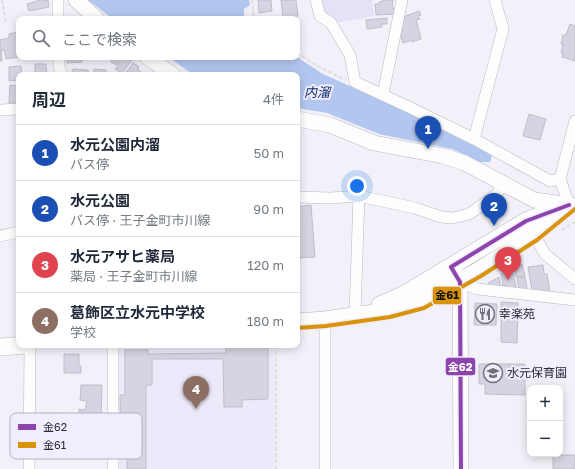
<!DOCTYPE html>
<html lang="ja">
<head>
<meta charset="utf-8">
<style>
  :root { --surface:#fff; --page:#f6f6f7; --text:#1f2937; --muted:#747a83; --line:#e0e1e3; --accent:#716f78 }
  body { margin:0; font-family:"Golos Text","Noto Sans JP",sans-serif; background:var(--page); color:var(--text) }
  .controls { position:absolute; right:12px; bottom:12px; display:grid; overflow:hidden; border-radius:8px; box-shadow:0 2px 10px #0003 }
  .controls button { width:36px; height:36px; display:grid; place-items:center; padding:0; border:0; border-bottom:1px solid var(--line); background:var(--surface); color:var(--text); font:20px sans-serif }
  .you { position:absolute; left:357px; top:186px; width:14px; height:14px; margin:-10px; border:3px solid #fff; border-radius:50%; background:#1a73e8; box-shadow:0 0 0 6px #1a73e833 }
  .badge { display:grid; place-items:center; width:26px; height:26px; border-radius:50%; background:var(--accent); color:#fff; font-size:13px; font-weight:700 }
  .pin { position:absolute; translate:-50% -33px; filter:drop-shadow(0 1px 2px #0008) }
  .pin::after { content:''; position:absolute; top:21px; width:14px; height:12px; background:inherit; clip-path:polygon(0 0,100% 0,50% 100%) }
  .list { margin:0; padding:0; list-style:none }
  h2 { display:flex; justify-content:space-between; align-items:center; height:52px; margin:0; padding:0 16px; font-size:17px }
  h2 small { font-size:13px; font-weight:400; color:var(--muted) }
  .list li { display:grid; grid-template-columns:26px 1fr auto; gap:12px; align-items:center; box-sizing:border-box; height:56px; padding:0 16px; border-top:1px solid var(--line) }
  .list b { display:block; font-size:15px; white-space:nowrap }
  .list p { margin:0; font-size:13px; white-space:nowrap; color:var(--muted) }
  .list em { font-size:13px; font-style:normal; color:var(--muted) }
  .icon { flex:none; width:22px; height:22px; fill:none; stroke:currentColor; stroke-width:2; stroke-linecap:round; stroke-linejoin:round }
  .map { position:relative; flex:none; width:575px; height:469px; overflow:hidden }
  .search { position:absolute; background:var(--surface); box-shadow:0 2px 10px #0003; left:16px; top:16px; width:284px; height:44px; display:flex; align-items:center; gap:10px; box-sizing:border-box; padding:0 14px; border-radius:8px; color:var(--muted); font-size:15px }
  .panel { position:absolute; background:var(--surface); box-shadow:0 2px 10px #0003; left:16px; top:72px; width:284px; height:276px; border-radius:8px }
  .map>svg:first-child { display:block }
</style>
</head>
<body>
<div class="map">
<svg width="575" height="469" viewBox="0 0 575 469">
  <rect width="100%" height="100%" fill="#f2f0f8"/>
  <path fill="#ede9fa" d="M168 345H274V469H117V349Z"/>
  <path fill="#e5e1f7" d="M318 0H372L374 16 335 23 324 16Z"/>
  <path fill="#b2c7f0" d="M88 0H249L250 5 244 9V19H113Z
    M168 57H297L323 74 421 118 486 151 492 156 490 162H480L452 149 379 134 327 113 297 108V75H194Z"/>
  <path fill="#d7d3e2" stroke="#c0bec6" d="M40 0H44V1L48 0 49 7 29 11 27 4Z
    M258 0H271L272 11 259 13Z
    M281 0H296L298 16 283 17Z
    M383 0H393L392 8H395V14L376 15 375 4H379V2L383 1Z
    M419 11 421 15 418 16 420 19 416 20 421 39 412 42V40L403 43 400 32 403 31 401 27 403 17Z
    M387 18V24H382V27L367 29 366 20Z
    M570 24 575 26V61L562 57 563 53H561L563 44H561L563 35H566Z
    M18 32 19 35V57L6 59 4 50 1 51 2 61H0V40L9 38V34Z
    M67 57H82V62L67 63Z
    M114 57H122L116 65 111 62Z
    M124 57H130L133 59 122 73 115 69Z
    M133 63 139 67 138 70 145 75H124Z
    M35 64H46L47 75H35Z
    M21 66 22 75H19V80L9 81V67Z
    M73 69 88 70 89 75H71Z
    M94 69 106 70V75H94Z
    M10 85 19 86V103H9Z
    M529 114 546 119 540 140 523 136Z
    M311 205 315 257 297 258V207Z
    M522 264 525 276 516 277 514 266Z
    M543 265 544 274H547L550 292 532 290 528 267Z
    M512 268 516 287 507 288 506 285 503 286 501 274Z
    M499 277 501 288 490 286 488 283Z
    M525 277 527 288 519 290 517 278Z
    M501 302 518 303 517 343 501 342Z
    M475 303 497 304 496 325H474Z
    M268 345V399L242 400V407H224L223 359H152V385H146V469H127V442H121L120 395H125V350H148V354L226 353V346Z
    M64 354H79V366H81V373H64Z
    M479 364H525V395L485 394V384H479Z
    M81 385H102L101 421 97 420V427H81V431L45 430V435H36L37 420H34V414H45V413L79 414V409L85 410 87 401 80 400Z
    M553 455H575V469H553Z"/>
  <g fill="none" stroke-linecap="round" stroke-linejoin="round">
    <g stroke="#b9b7bf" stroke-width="12">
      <path id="street" d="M58 0V19
        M316 0 320 16 331 23 350 55 355 82 413 109 474 139 550 181 560 179 575 121
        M59 57V67L62 75
        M383 94 402 0
        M0 110 19 109
        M474 139 503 29 495 0
        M560 179 569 205
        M297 197 331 198 359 196 415 208 441 217 453 218 469 214 475 210 497 194 503 184
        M534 235 545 254 575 279
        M0 236 19 232
        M460 282 478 289 575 300
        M355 315 359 196
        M325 320V469
        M113 345V469
        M29 469 30 345"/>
    </g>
    <g stroke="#b9b7bf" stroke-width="16">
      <path id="secondary" d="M76 0 97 19
        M147 57 173 75
        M297 119 330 125 374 143 443 156 465 163 534 200 570 205
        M453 272 460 282 461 469"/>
    </g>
    <g stroke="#b9b7bf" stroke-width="18">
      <path id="primary" d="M380 305 405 294 526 221 560 208
        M297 322 325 320 389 311 409 306 422 302 478 271 534 235 569 205
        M0 347 25 345"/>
    </g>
    <path stroke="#dedee0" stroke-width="2" stroke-dasharray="4 2" stroke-linecap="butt" d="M2 0 6 22
      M252 0 254 19
      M297 53 314 64 345 80
      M562 230 575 222
      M276 345V469"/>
    <use href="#street" stroke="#fdfdfe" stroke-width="11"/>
    <use href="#secondary" stroke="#fdfdfe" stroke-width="15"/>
    <use href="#primary" stroke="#fdfdfe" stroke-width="17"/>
    <g stroke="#f0edfc" stroke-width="7">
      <path id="bus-1" d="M451 267 460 282 461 469
        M451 267 526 221 569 205"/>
    </g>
    <g stroke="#f0edfc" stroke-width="7">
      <path id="bus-2" d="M297 328 326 326 390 317 424 308 481 276 537 240 575 209"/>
    </g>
    <use href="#bus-1" stroke="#8e44ad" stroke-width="4"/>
    <use href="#bus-2" stroke="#d99308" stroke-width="4"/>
  </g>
  <defs>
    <g id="restaurant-ring" transform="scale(1)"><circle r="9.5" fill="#f0edfc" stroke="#716f78" stroke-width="1.5"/><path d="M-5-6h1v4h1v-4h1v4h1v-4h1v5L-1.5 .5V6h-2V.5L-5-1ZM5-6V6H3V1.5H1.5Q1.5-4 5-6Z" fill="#716f78"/></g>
    <g id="school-ring" transform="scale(1)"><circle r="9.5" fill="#f0edfc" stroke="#716f78" stroke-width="1.5"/><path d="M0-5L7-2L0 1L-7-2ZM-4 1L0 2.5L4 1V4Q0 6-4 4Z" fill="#716f78"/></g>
  </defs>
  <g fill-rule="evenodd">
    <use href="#restaurant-ring" x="485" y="314"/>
    <use href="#school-ring" x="493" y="373"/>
  </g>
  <g text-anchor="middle" stroke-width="4" stroke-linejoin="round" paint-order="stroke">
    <g font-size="12" fill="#2c2a33" stroke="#f0edfc" text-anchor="start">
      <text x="499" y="318">幸楽苑</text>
      <text x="507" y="377">水元保育園</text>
    </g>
    <g font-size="13" font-style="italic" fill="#092b69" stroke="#f0edfc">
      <text x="317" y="97">内溜</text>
    </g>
  </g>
  <rect x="10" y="413" width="132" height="46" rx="6" fill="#f0edfc" stroke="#b5b2c0" stroke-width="1"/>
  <rect x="18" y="424" width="18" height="6" fill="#8e44ad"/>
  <rect x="18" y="442" width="18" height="6" fill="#d99308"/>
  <g font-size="11" fill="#2c2a33">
    <text x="43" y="431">金62</text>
    <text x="43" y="449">金61</text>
  </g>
  <g stroke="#f0edfc" stroke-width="1.5">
    <rect x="432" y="286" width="30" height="19" rx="4" fill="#d99308"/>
    <rect x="445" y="357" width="31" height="19" rx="4" fill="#8e44ad"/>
  </g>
  <g font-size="11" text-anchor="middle" font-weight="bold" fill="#fff">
    <text x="460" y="371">金62</text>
  </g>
  <g font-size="11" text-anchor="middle" font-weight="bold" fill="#111">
    <text x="447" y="299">金61</text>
  </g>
</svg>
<div class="controls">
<button>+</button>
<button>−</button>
</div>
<div class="you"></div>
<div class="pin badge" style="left:428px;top:149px;background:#1a4fb4">1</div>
<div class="pin badge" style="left:494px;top:226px;background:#1a4fb4">2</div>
<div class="pin badge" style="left:508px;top:280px;background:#e0444e">3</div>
<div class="pin badge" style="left:196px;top:409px;background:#8d6e63">4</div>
<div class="search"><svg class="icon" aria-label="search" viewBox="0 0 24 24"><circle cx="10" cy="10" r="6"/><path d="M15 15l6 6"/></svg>ここで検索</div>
<section class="panel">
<h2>周辺<small>4件</small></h2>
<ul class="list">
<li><span class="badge" style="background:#1a4fb4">1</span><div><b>水元公園内溜</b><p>バス停</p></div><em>50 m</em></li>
<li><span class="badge" style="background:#1a4fb4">2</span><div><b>水元公園</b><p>バス停 · 王子金町市川線</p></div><em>90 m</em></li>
<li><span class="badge" style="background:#e0444e">3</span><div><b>水元アサヒ薬局</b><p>薬局 · 王子金町市川線</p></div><em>120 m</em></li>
<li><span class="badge" style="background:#8d6e63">4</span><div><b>葛飾区立水元中学校</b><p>学校</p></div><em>180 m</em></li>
</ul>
</section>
</div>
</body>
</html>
